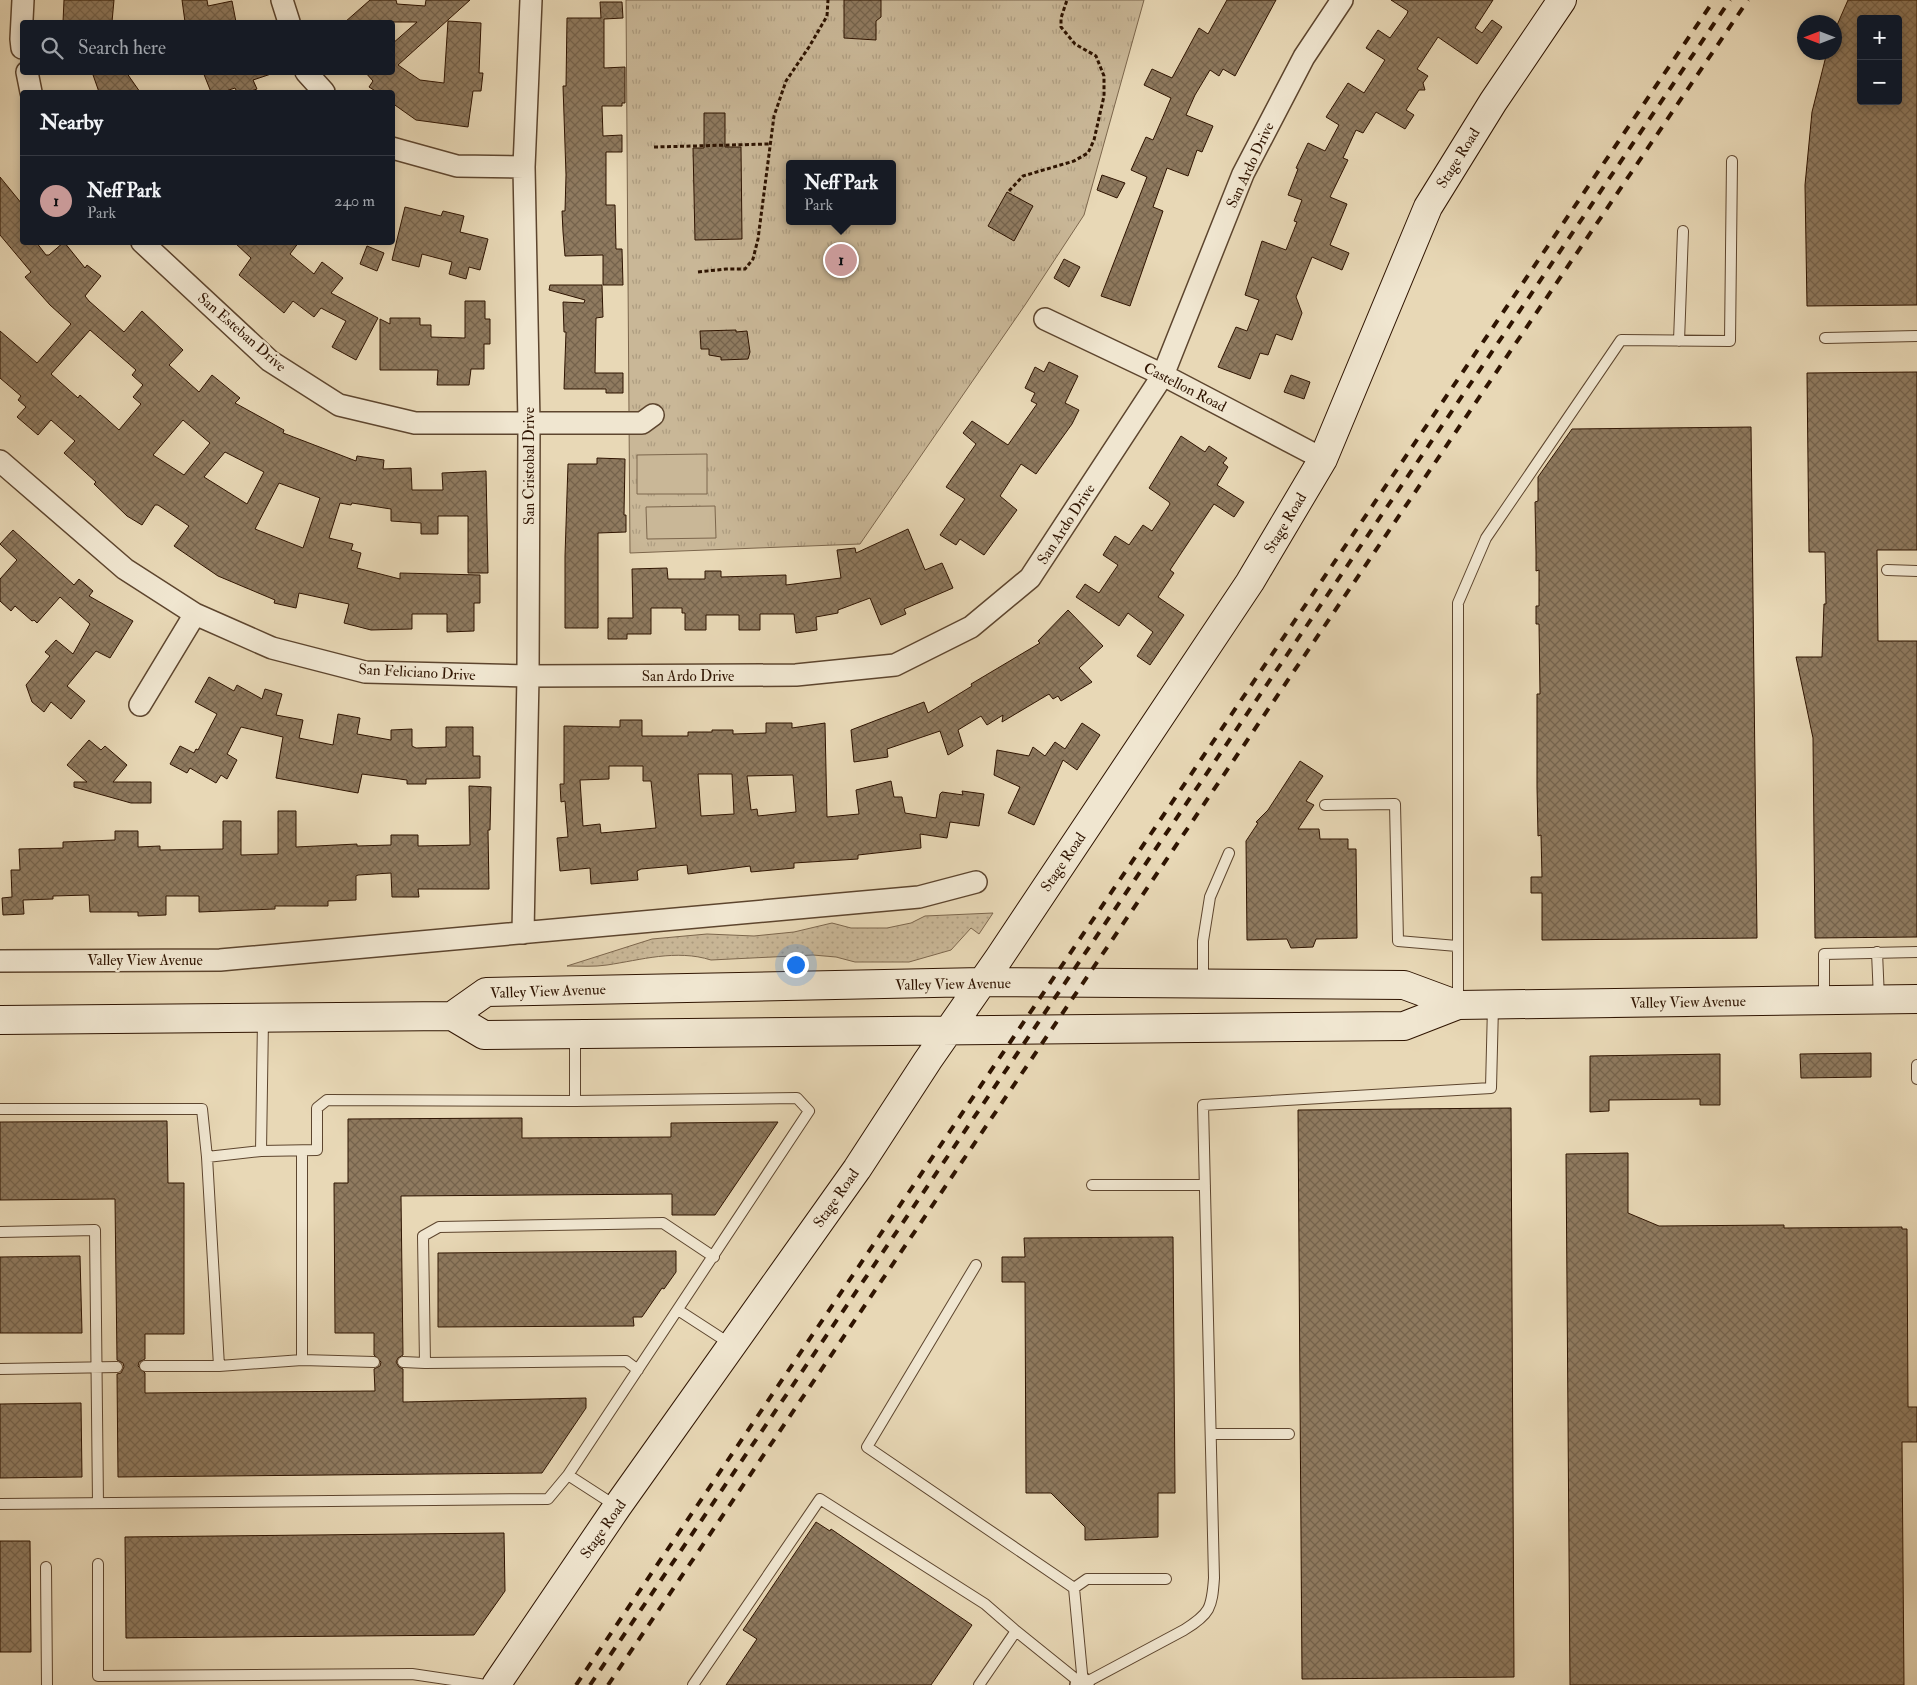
<!DOCTYPE html>
<html lang="en">
<head>
<meta charset="utf-8">
<style>
  :root { --surface:#171b24; --page:#20242c; --text:#f1f3f6; --muted:#9ea1a6; --line:#363941; --accent:#c59692 }
  body { margin:0; font-family:"IM FELL Double Pica",serif; background:var(--page); color:var(--text) }
  .controls { position:absolute; right:15px; top:15px; display:grid; overflow:hidden; border-radius:5px; box-shadow:0 2px 8px #0003 }
  .controls button { width:45px; height:45px; display:grid; place-items:center; padding:0; border:0; border-bottom:1px solid var(--line); background:var(--surface); color:var(--text); font:25px sans-serif }
  .compass { position:absolute; left:1797px; top:15px; width:45px; height:45px; border-radius:50%; background:var(--surface); box-shadow:0 2px 8px #0003; rotate:270deg }
  .you { position:absolute; left:795px; top:964px; width:18px; height:18px; margin:-12px; border:4px solid #fff; border-radius:50%; background:#1a73e8; box-shadow:0 0 0 8px #1a73e833 }
  .badge { display:grid; place-items:center; width:32px; height:32px; border-radius:50%; background:var(--accent); color:#111; font-size:16px; font-weight:700 }
  .pin { position:absolute; translate:-50% -50%; border:2px solid #fff; box-shadow:0 1px 5px #0006 }
  .popup { position:absolute; left:786px; top:160px; width:110px; height:65px; box-sizing:border-box; display:grid; place-content:center; border-radius:5px; background:var(--surface); filter:drop-shadow(0 1px 4px #0005); font-size:16px; white-space:nowrap; color:var(--muted) }
  .popup b { font-size:19px; color:var(--text) }
  .popup::after { content:''; position:absolute; left:50%; top:100%; margin-left:-10px; border:10px solid transparent; border-top-color:var(--surface) }
  .list { margin:0; padding:0; list-style:none }
  h2 { display:flex; justify-content:space-between; align-items:center; height:65px; margin:0; padding:0 20px; font-size:21px }
  h2 small { font-size:16px; font-weight:400; color:var(--muted) }
  .list li { display:grid; grid-template-columns:32px 1fr auto; gap:15px; align-items:center; box-sizing:border-box; height:90px; padding:0 20px; border-top:1px solid var(--line) }
  .list b { display:block; font-size:19px; white-space:nowrap }
  .list p { margin:0; font-size:16px; white-space:nowrap; color:var(--muted) }
  .list em { font-size:16px; font-style:normal; color:var(--muted) }
  .icon { flex:none; width:28px; height:28px; fill:none; stroke:currentColor; stroke-width:2; stroke-linecap:round; stroke-linejoin:round }
  .map { position:relative; flex:none; width:1917px; height:1685px; overflow:hidden }
  .search { position:absolute; background:var(--surface); box-shadow:0 2px 8px #0003; left:20px; top:20px; width:375px; height:55px; display:flex; align-items:center; gap:12px; box-sizing:border-box; padding:0 18px; border-radius:5px; color:var(--muted); font-size:19px }
  .panel { position:absolute; background:var(--surface); box-shadow:0 2px 8px #0003; left:20px; top:90px; width:375px; height:155px; border-radius:5px }
  .map>svg:first-child { display:block }
</style>
</head>
<body>
<div class="map">
<svg width="1917" height="1685" viewBox="0 0 1917 1685">
  <defs>
    <pattern id="grass-tufts" width="24" height="20" patternUnits="userSpaceOnUse" patternTransform="scale(1.25)"><rect width="24" height="20" fill="#c9b797"/><path d="M3 7l-1-3M5 7V3M7 7l1-3M15 17l-1-3M17 17v-4M19 17l1-3" fill="none" stroke="#ad9c80"/></pattern>
    <pattern id="garden-dots" width="8" height="8" patternUnits="userSpaceOnUse" patternTransform="scale(1.25)"><rect width="8" height="8" fill="#c9b797"/><path d="M2 2h.1M6 6h.1" fill="none" stroke="#ad9c80" stroke-width="1.8" stroke-linecap="round"/></pattern>
    <pattern id="building-cross-hatch" width="8" height="8" patternUnits="userSpaceOnUse" patternTransform="scale(1.25)"><rect width="8" height="8" fill="#8f7a5f"/><path d="M0 0l8 8M0 8l8-8" fill="none" stroke="#75634c"/></pattern>
  </defs>
  <rect width="100%" height="100%" fill="#e8d8b6"/>
  <filter id="stains"><feTurbulence type="fractalNoise" baseFrequency=".004" numOctaves="4"/><feColorMatrix values="0 0 0 0 .2 0 0 0 0 .09 0 0 0 0 .02 0 0 0 .5 -.17"/></filter>
  <radialGradient id="worn" r=".72"><stop offset=".6" stop-color="#630" stop-opacity="0"/><stop offset="1" stop-color="#630" stop-opacity=".3"/></radialGradient>
  <path fill="url(#grass-tufts)" stroke="#7c664c" fill-rule="evenodd" d="M626 0H1144L1084 215 1025 305 860 544 630 553ZM790 164H892V221H790Z"/>
  <path fill="url(#garden-dots)" stroke="#7c664c" d="M993 913 979 934 971 928 951 950 909 962H855L836 957 813 955 711 960C676 949 641 960 607 965 594 967 580 966 567 966L652 939 707 934 754 936 794 932 832 923 851 928H887L911 923 925 916Z"/>
  <path fill="#c9b797" stroke="#7c664c" d="M707 454V494H637V455Z
    M715 506 716 538 647 539 646 507Z"/>
  <path fill="url(#building-cross-hatch)" stroke="#2f1401" fill-rule="evenodd" d="M64 0H114L112 22H63Z
    M182 0H207L208 6 232 1 236 22H185Z
    M370 0H396L397 4 425 6 426 0H470L398 65 420 80 444 83 448 21 481 23 479 73H483L481 91H473L468 127 416 120 392 103V92H377L369 87 373 81 365 72H392V44L417 22H345Z
    M844 0H881V17L876 21V40L844 38Z
    M1227 0H1276L1235 76 1223 69 1219 76 1210 70 1195 95 1186 115 1213 126 1202 152 1197 150 1188 176 1167 168 1153 207 1163 211 1130 306 1101 296 1147 177 1131 170 1146 137 1153 140 1171 98 1144 85 1152 69 1172 78 1199 28 1208 34Z
    M1391 0H1493L1475 28 1482 33 1492 20 1502 27 1477 64 1438 37 1417 69 1428 76 1423 83 1425 90H1419L1406 110 1414 115 1405 129 1376 112 1363 133 1356 130 1343 158 1348 160 1330 197 1347 204 1330 245 1349 253 1342 270 1312 257 1296 297 1302 313 1292 340 1276 334 1268 355 1260 353 1250 379 1218 367 1236 327 1247 331 1259 300 1245 295 1262 241 1286 250 1297 222 1294 221 1302 200 1288 195 1298 169 1296 168 1308 143 1325 151 1339 125 1326 117 1348 83 1364 93 1385 60 1366 48 1378 30 1390 38 1407 14 1408 11Z
    M1848 0H1917V305L1807 306 1805 185 1812 112 1827 52H1834V32ZM1861 19H1898V101H1861Z
    M600 2H622L623 18 604 19V68L625 67V103H622V106H602L603 136 622 135V152H606V205H615L616 249H622L623 285H603V255L565 256 563 232 562 211H565L566 175 563 86H566L567 18H601Z
    M92 72H126L140 92H99Z
    M203 72H271V74L253 80 257 89 248 92H237L235 88 223 92H211Z
    M704 113H725V147H741L742 239 695 240 693 148H704Z
    M1102 175 1125 183 1117 198 1097 190Z
    M0 177 22 204V242H36L46 255H49L64 242 85 268 87 265 101 276 85 296 89 301 124 332 142 311 183 350 169 365 199 392 212 375 240 398 235 403 284 430 283 433 356 461 357 456 384 460 383 469 411 468 412 490H443L442 473 486 471 488 573H468V516H438V534H421V523L391 521V509L352 503 351 505 340 503 329 538 353 544 351 550 361 553 357 568 400 579V573L480 575V603H474V631L447 632V614H412V629L371 630 344 623 349 604 299 593 296 608 274 603 275 600 218 576 174 546 189 526 158 505H155L142 525 127 516 94 484 96 482 64 453 75 441 51 420 38 435 17 417 26 407 18 400 21 396 0 378V331L37 363 71 324 50 305 25 277 31 272 0 235ZM90 330 136 370 132 375 143 385 133 397 141 404 119 430 80 395 78 398 51 374ZM183 420 210 443 184 475 153 455ZM225 452 264 472 247 504 204 477ZM279 483 320 498 303 548 255 529Z
    M1007 192 1033 206 1014 241 988 226Z
    M405 207 441 216 443 211 464 216 460 232 488 239 480 270 469 267 466 279 449 274 452 262 422 254 419 267 392 260Z
    M234 242H299L290 254 314 274 322 262 343 278 331 293 378 318 356 360 332 347 346 321 321 308 314 317 293 301 284 313 239 275 251 258Z
    M367 246 384 253 377 271 360 264Z
    M1064 259 1080 267 1069 287 1054 278Z
    M550 285H602L603 317 596 318 595 373H623V393H606V389H564L566 332H564L563 302 584 303 585 300 549 290Z
    M465 301H485V319H490V344H484V369H471L469 385H437L438 370H380V319L390 324V318H420V325H431V337L465 338Z
    M736 330V332L747 331 750 352 748 359 721 360V357L709 355V349H701L700 331Z
    M1049 362 1078 376 1065 403 1079 410 1072 424 1036 474 1021 464 1000 496 1017 510 984 555 960 539 956 545 940 535 965 499 946 487 976 444 963 433 972 421 1008 445 1037 404 1031 401 1035 393 1025 388 1035 367 1044 372Z
    M1917 372V550H1877L1878 641H1917V937L1815 938 1813 738 1796 657H1822L1824 604H1826L1825 552H1809L1807 373Z
    M1291 375 1310 382 1304 399 1284 392Z
    M1751 427 1757 938 1542 940V893H1531V877H1542L1541 835 1538 836 1537 787V694H1540L1539 624H1536V606H1539V570L1536 571V552L1535 502 1538 501V477L1572 429Z
    M1181 436 1205 452 1209 446 1227 458 1223 463 1228 467 1217 485 1244 502 1234 517 1214 504 1170 570 1174 573 1158 597 1184 615 1150 665 1137 656 1153 632 1128 613 1119 626 1076 597 1085 584 1099 593 1118 565 1103 555 1115 536 1129 545 1143 525 1152 531 1170 504 1169 502 1149 488Z
    M597 458 625 459 624 515H626V532L598 533V628H565V556L568 464H597Z
    M908 529 925 570 942 563 953 588 904 609 906 614 881 625 870 598 838 610V613L816 617 817 630 796 633 794 614H760V630H739V615H706V630H685V613H682V608H651V634H627V639H608V618H633L632 569 667 568 668 579H705V571H721V577L786 575V585L841 578 837 550 855 548 856 553Z
    M13 530 74 585 79 579 93 591 89 596 133 621 110 658 96 651 67 686 85 701 71 719 51 702 44 712 32 702 26 685 50 656 45 652 56 640 73 654 90 624 60 597 37 623 34 620 32 621 15 606 11 611 0 601V579L17 560 0 544Z
    M1068 610 1103 646 1079 668 1092 682 1061 701 1058 696 1053 699 1049 694 1002 722 1003 715 987 725 981 716 958 730 963 746 948 755 940 731 887 749 888 757 854 762 851 730 924 702 928 713 972 686 971 684 1040 643 1038 641Z
    M209 677 234 691 237 685 262 699 265 689 282 694 276 715 303 720 299 738 333 745 338 714 360 718 357 734 391 740V730L412 729V746L416 748 446 747V727H473V756H480V778L426 779V784H407V780L362 774 358 793 276 778 283 737 241 727 227 754 237 760 227 779 221 775 216 783 190 768 187 773 170 764 180 746 194 753 196 749 198 750 217 714 195 702Z
    M620 720H642V736H688V732H712V730H733V734L766 733V723H792V728L825 723 827 817 859 814 856 790 891 781 894 797H902L905 813 936 818 940 794 942 792 963 795 962 791 984 794 979 826 950 822 947 838 920 834 921 848 858 855V859L794 863V868L751 872 750 866 688 874 687 865 641 869 637 871 638 880 591 884 590 868 560 871 557 838 568 837 565 801 561 802 560 784H564V726L620 727ZM609 766H643V781H651L656 828 601 833 600 824 583 826 580 780 609 779ZM698 774H732L734 814 701 816ZM793 775 796 812 758 816 757 809 751 810 747 776Z
    M1082 723 1100 735 1077 770 1063 760 1034 825 1008 813 1020 787 994 775 997 750 1029 756 1033 747 1045 756 1055 742 1065 749Z
    M89 740 101 750 105 746 127 765 113 782H151V803H131L74 787V782H87L67 765Z
    M1300 761 1323 776 1306 801 1314 805 1298 829H1319L1320 839H1348V849H1356L1357 938 1316 939 1313 947 1291 948 1287 939 1247 940 1246 841 1258 823 1256 822 1268 810Z
    M469 786 491 787 490 830H488L489 889H418L419 897H392L391 873 358 875 356 876V900L328 901V906H275V909L199 912V896H166V915L138 916V912H90L89 895 53 896V899L23 900 24 914 3 915 2 898 12 897 11 870H20L19 849 63 848V842L115 840V831H138V847L160 846V850L223 849V821H241V855L278 854V811H296V847L357 844V846L391 845V835H418V846L470 845Z
    M1871 1053V1077L1801 1078 1800 1054Z
    M1720 1054V1105H1700V1099L1609 1100V1111L1590 1112V1056Z
    M1511 1108 1514 1677 1302 1679 1298 1110Z
    M522 1118V1138L671 1137V1123L778 1122 715 1215H672V1194L401 1196 403 1355 398 1358 396 1362 399 1367 403 1369V1402L586 1398V1408L542 1473 118 1477 117 1374 121 1373 124 1367 123 1363 117 1360 115 1199 0 1200V1122L167 1121 168 1183H184V1334H145V1359L139 1362 138 1366 145 1373V1393L375 1391 374 1369 380 1366 381 1362 374 1355V1333H335L334 1183H348V1119Z
    M1628 1153V1213L1659 1226 1784 1225V1228L1902 1227V1229H1907L1908 1407H1917V1442H1902L1904 1685H1570L1566 1154Z
    M1173 1237 1175 1493H1158V1537L1085 1540V1527L1051 1493H1026L1025 1282H1002V1257H1025L1024 1238Z
    M676 1251V1272L664 1289 662 1288 642 1317H633L634 1326 438 1327V1253Z
    M80 1256 82 1333H0V1257Z
    M81 1403 82 1477 0 1478V1404Z
    M816 1522 830 1531 831 1529 972 1625 931 1685H726L757 1639 743 1630Z
    M504 1533 505 1591 474 1635 126 1638 125 1537Z
    M0 1541H30L31 1652H0Z"/>
  <g fill="none" stroke-linecap="round" stroke-linejoin="round">
    <g stroke="#5d452e" stroke-width="12">
      <path id="lane" d="M1825 338 1917 336
        M1679 341 1683 231
        M1887 570 1917 571
        M1325 805 1395 804 1398 941 1457 946
        M1877 952 1879 999
        M1203 983V941L1210 897 1229 853
        M1824 1000V954L1917 952
        M1458 1004V603L1486 538 1621 340 1730 341 1732 161
        M1917 1065V1079
        M575 1101V1034
        M0 1109H202L207 1157 261 1151 263 1019
        M207 1157 219 1366 302 1360V1151
        M1092 1185H1205
        M0 1232 95 1230 98 1503
        M976 1265 867 1447 1074 1588 1083 1684
        M678 1310 732 1345
        M302 1360 374 1362
        M403 1362 425 1363
        M145 1366H219
        M0 1369 117 1367
        M638 1370 626 1361 425 1363 423 1236 439 1227 663 1223 714 1257
        M1211 1434H1289
        M568 1475 616 1506
        M0 1504 548 1499 568 1475 809 1111 797 1098 575 1101 327 1100 317 1108V1150L261 1151
        M98 1564V1676L412 1674 486 1685
        M46 1567 47 1685
        M1074 1588 1087 1579H1166
        M1083 1684 1184 1630C1210 1614 1212 1608 1214 1578L1203 1105 1491 1088 1493 1006
        M693 1685 820 1499 985 1604 1016 1631
        M979 1685 1016 1631 1083 1685"/>
    </g>
    <g stroke="#5d452e" stroke-width="24">
      <path id="street" d="M282 0 289 22
        M22 48 21 39 23 0
        M27 72 31 92
        M306 72 324 92
        M392 148 457 166 524 167
        M142 242 270 361 339 405 415 423H642L653 415
        M1045 319 1163 375 1323 459
        M0 461 125 569 195 614 272 648 365 672 528 676 796 675 895 665 971 627 1030 578 1163 375 1243 174 1304 57 1342 0
        M140 705 195 614
        M523 933 528 676 529 423 524 167 531 0
        M0 961 220 960 919 897 976 882
        M1081 1685 1083 1684"/>
    </g>
    <g stroke="#2f1401" stroke-width="30">
      <path id="secondary" d="M452 1016 486 992 982 982 1404 985 1458 1005
        M0 1020 452 1016 484 1035 1404 1026 1458 1005 1917 999
        M496 1685 617 1507 857 1169 928 1060 999 958 1250 582 1323 459 1428 207 1493 102 1562 0"/>
    </g>
    <path stroke="#2f1401" stroke-width="3" stroke-dasharray="4 2.5" stroke-linecap="butt" d="M654 147 769 144
      M1009 191 1023 176 1074 161 1088 153 1094 140 1104 96V76L1096 56 1075 44 1061 27V18L1067 0
      M698 272 726 269H745L753 259 758 239 774 116 786 81 809 47 827 16 828 0"/>
    <use href="#lane" stroke="#f0e6d0" stroke-width="10"/>
    <use href="#street" stroke="#f0e6d0" stroke-width="21"/>
    <use href="#secondary" stroke="#f0e6d0" stroke-width="28"/>
    <path stroke="#2f1401" stroke-width="4" stroke-dasharray="9 9" stroke-linecap="butt" d="M576 1685 1714 0
      M590 1685 1730 0
      M608 1685 1748 0"/>
  </g>
  <g text-anchor="middle" stroke-width="5" stroke-linejoin="round" paint-order="stroke">
    <g font-size="15" fill="#2f1401" stroke="#f0e6d0">
      <text transform="translate(1458 158) rotate(-58)" y="5">Stage Road</text>
      <text transform="translate(1250 165) rotate(-65)" y="5">San Ardo Drive</text>
      <text transform="translate(242 332) rotate(41)" y="5">San Esteban Drive</text>
      <text transform="translate(1185 387) rotate(27)" y="5">Castellon Road</text>
      <text transform="translate(529 466) rotate(-90)" y="5">San Cristobal Drive</text>
      <text transform="translate(1285 523) rotate(-59)" y="5">Stage Road</text>
      <text transform="translate(1066 524) rotate(-57)" y="5">San Ardo Drive</text>
      <text transform="translate(417 672) rotate(3)" y="5">San Feliciano Drive</text>
      <text x="688" y="681">San Ardo Drive</text>
      <text transform="translate(1063 862) rotate(-56)" y="5">Stage Road</text>
      <text x="145" y="965">Valley View Avenue</text>
      <text transform="translate(953 984) rotate(-1)" y="5">Valley View Avenue</text>
      <text transform="translate(548 991) rotate(-2)" y="5">Valley View Avenue</text>
      <text transform="translate(1688 1002) rotate(-1)" y="5">Valley View Avenue</text>
      <text transform="translate(836 1198) rotate(-55)" y="5">Stage Road</text>
      <text transform="translate(603 1529) rotate(-55)" y="5">Stage Road</text>
    </g>
  </g>
  <rect width="100%" height="100%" filter="url(#stains)"/>
  <rect width="100%" height="100%" fill="url(#worn)"/>
</svg>
<div class="controls">
<button>+</button>
<button>−</button>
</div>
<svg class="compass" viewBox="-18 -18 36 36"><path d="M0-13l5 13h-10z" fill="#e53935"/><path d="M0 13l5-13h-10z" fill="#9ea1a6"/></svg>
<div class="you"></div>
<div class="pin badge" style="left:841px;top:260px">1</div>
<div class="popup"><b>Neff Park</b>Park</div>
<div class="search"><svg class="icon" aria-label="search" viewBox="0 0 24 24"><circle cx="10" cy="10" r="6"/><path d="M15 15l6 6"/></svg>Search here</div>
<section class="panel">
<h2>Nearby<small></small></h2>
<ul class="list">
<li><span class="badge">1</span><div><b>Neff Park</b><p>Park</p></div><em>240 m</em></li>
</ul>
</section>
</div>
</body>
</html>
